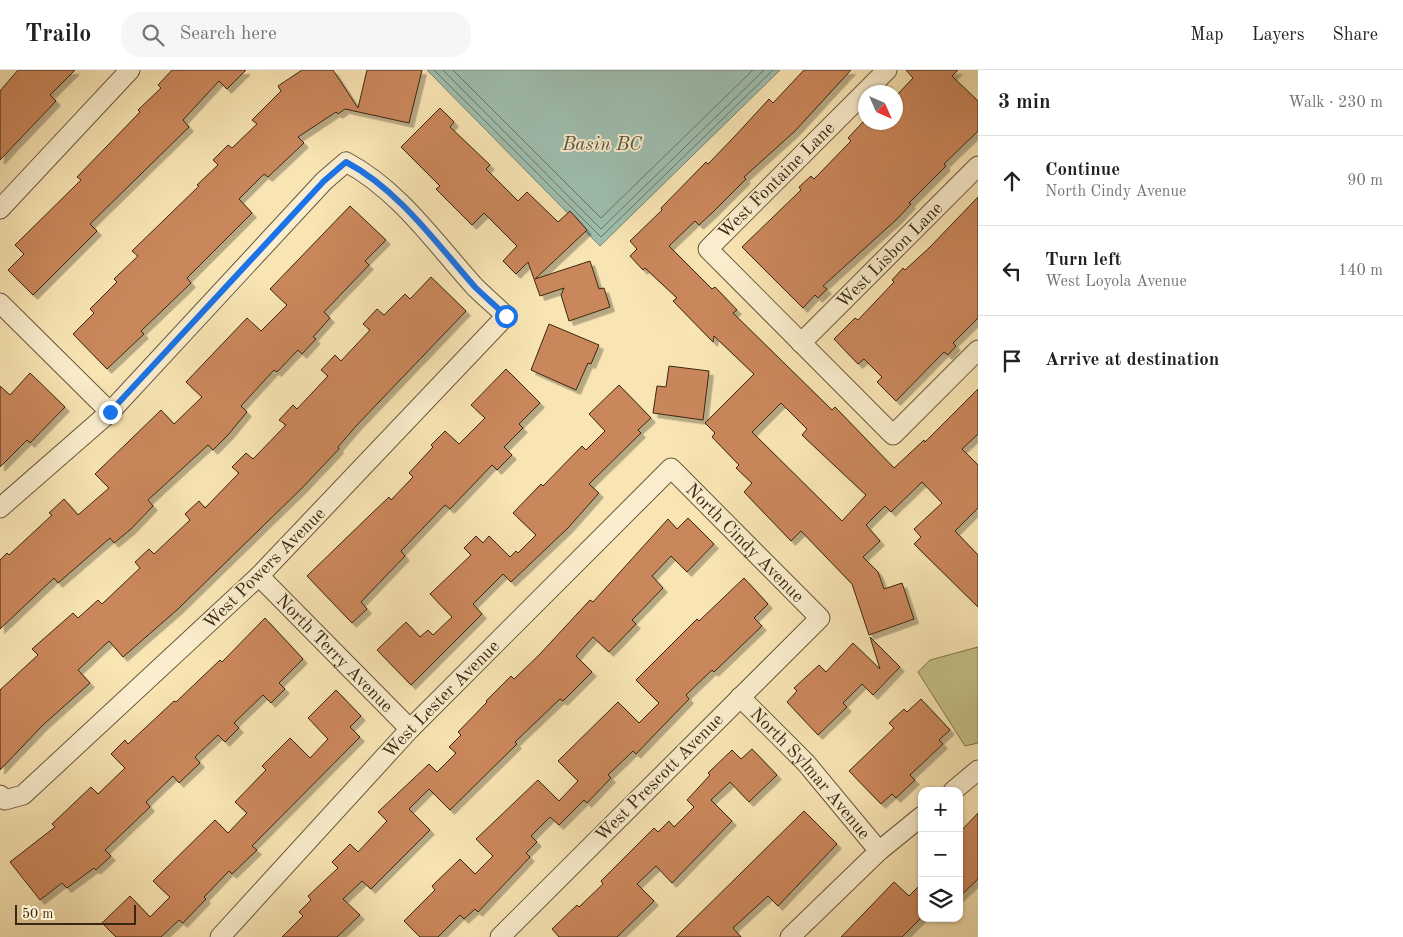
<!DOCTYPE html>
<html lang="en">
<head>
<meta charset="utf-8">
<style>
  :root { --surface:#fff; --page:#f6f6f6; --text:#202124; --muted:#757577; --line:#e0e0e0 }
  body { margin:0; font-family:"Old Standard TT",serif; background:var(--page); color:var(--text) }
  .controls { position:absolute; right:15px; bottom:15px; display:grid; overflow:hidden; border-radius:10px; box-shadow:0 1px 4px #0004 }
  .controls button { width:45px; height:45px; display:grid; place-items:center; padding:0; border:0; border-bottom:1px solid var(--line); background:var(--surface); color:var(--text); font:25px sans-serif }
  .compass { position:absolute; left:858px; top:15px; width:45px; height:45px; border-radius:50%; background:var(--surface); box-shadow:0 1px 4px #0004; rotate:135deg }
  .scale { position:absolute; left:15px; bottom:12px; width:121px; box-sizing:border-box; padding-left:5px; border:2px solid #392810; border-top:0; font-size:14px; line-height:18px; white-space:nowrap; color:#392810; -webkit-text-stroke:4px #fbeece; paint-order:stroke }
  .stop { position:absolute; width:15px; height:15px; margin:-11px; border:4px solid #1a73e8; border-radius:50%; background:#fff }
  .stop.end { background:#1a73e8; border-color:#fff; box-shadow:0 1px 5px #0008 }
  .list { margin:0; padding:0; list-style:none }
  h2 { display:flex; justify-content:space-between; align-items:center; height:65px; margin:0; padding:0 20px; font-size:21px }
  h2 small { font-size:16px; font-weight:400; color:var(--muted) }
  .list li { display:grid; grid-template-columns:32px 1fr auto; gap:15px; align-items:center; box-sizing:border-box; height:90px; padding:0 20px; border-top:1px solid var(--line) }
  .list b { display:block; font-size:19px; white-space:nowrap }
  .list p { margin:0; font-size:16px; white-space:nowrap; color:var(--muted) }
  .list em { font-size:16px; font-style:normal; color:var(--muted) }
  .icon { flex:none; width:28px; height:28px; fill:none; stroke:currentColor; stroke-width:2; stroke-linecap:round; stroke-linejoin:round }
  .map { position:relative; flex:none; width:978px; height:867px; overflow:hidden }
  header { display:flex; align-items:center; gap:30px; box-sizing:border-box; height:70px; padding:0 25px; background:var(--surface); border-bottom:1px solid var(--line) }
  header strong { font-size:24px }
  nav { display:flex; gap:28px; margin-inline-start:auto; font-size:18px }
  .search { width:350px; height:45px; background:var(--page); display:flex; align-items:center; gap:12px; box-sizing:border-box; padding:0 18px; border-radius:20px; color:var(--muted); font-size:19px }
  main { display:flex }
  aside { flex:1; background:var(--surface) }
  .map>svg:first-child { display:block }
</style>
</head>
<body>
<header>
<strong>Trailo</strong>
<div class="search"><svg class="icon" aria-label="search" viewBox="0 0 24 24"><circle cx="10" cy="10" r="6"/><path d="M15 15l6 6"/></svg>Search here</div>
<nav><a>Map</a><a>Layers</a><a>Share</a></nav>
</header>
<main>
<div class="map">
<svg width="978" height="867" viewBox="0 0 978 867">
  <defs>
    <filter id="shadow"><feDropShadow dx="4.5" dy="4.5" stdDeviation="0" flood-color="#0004"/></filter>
  </defs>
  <rect width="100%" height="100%" fill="#f9e5b4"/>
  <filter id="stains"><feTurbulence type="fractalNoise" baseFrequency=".004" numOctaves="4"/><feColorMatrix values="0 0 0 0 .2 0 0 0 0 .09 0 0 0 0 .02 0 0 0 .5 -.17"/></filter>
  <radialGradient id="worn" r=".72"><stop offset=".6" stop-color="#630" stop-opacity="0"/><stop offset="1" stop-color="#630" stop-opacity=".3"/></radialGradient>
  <path fill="#c5c288" stroke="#7f754c" d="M978 577V673L965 676 918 602 930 590Z"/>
  <path fill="#9ebfb0" stroke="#768370" d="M427 0H780L600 176Z"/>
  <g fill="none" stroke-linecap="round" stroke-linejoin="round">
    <path stroke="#6c7460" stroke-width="1" d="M434 0 601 167 773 0
      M443 0 601 159 764 0
      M453 0 601 148 753 0"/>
  </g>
  <path fill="#cb875b" stroke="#392810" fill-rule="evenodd" filter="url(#shadow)" d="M18 0H75L50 25 56 31 0 90V21Z
    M172 0H246L227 19 219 11 183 50 189 57 90 154 97 161 33 225 8 200 24 184 15 175 81 110 77 107 140 42 138 40 161 18 158 15Z
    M302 0H333L358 38 367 0H422L409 53 345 39 338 44 336 42 298 67 304 73 268 107 264 104 239 129 252 143 187 208 191 213 141 261 144 264 107 299 73 264 94 243 90 239 117 212 114 209 138 186 132 181 199 116 197 115 218 95 213 90 228 75 232 78 257 54 252 50 281 21 278 16Z
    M804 0H851L795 61 744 107 746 109 713 142 699 155 695 151 669 176 712 219 715 217 737 240 733 243 832 340 835 337 894 398 924 370 925 372 978 319V364L962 379 978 395V438L955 461 978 485V537L914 474 921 467 914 459 942 433 922 412 891 442 885 436 866 455 880 471 863 487 878 502 884 519 902 513 914 549 869 565 852 514 801 461 791 471 744 422 752 413 736 398 739 395 712 367 715 363 705 353 754 304 714 266 713 272 673 231 677 228 645 198 643 200 630 186 637 179 630 171 662 140 661 138 706 92 708 94 735 66 769 29 773 33ZM781 333 807 359 802 365 866 425 842 451 752 362Z
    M906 0H958L952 6 978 31V61L944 94 946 96 909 133 911 134 897 149 823 216 827 219 818 228 815 225 803 238 742 177 801 120 799 117 811 106 814 109 851 71 848 68 863 52H896V26L913 8Z
    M440 38 454 52 450 57 490 95 486 99 518 131 527 122 558 152 570 141 587 160 535 209 590 191 599 219 604 218 610 237 569 251 561 225 564 218 540 226 528 192 516 204 503 191 517 176 484 143 472 155 436 119 440 116 401 77Z
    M978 127V248L953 273 956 276 948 285 944 282 896 331 877 312 882 307 864 289 858 294 834 269 855 248 858 250 894 212 892 210 903 198 905 200 930 177Z
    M350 136 386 170 365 191 369 195 324 242 330 248 313 267 316 269 302 284 298 280 277 302 274 300 241 336 247 342 228 365 213 380 208 375 148 430 153 436 131 459 114 473 110 468 58 513 54 508 0 559V490L7 483 9 485 52 445 49 443 64 429 78 445 109 418 95 404 161 340 174 354 202 327 186 312 247 248 261 261 287 235 270 219Z
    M431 207 466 241 357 355 338 377 339 379 302 418 178 539 123 587 109 571 78 600 90 613 43 655 0 700V620L38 585 32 579 73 543 78 548 98 530 102 534 140 498 135 492 149 479 154 484 190 450 185 444 199 431 205 438 239 403 232 397 246 383 253 389 286 355 279 350 293 335 297 339 328 306 321 300 335 285 341 291 370 260 363 254 377 239 384 245 405 224 410 229Z
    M549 254 599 275 591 294 588 293 576 320 531 300Z
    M669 296 709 301 703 350 653 343 657 316 666 317Z
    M506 299 540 333 519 354 523 358 504 377 512 385 497 400 492 395 450 439 445 435 401 481 405 486 361 532 367 539 352 553 307 506 370 445 389 427 391 430 413 407 409 403 433 377 431 375 445 361 459 374 485 348 471 335Z
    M30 303 65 337 30 373 27 370 0 397V316L10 325Z
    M619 315 651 348 638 360 641 363 589 414 599 423 568 458 511 512 503 504 473 534 482 544 411 615 377 580 406 552 420 567 428 560 433 565 452 547 430 524 471 485 464 478 476 466 483 473 489 466 510 487 516 481 518 483 536 465 513 443 541 414 543 416 582 376 586 380 605 361 589 344Z
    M688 448 714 474 687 502 671 486 652 506 663 518 632 550 636 554 609 582 593 567 576 586 592 602 563 631 560 629 515 672 517 674 450 740 429 719 409 739 430 760 371 819 362 811 343 829 360 845 337 867H282L303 846 299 842 311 830 308 826 338 798 332 792 350 774 358 782 387 751 378 742 429 694 437 702 456 683 449 677 461 665 458 662 487 632 486 631 511 606 514 609 539 585 590 530 593 532 668 449 677 459Z
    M744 508 768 534 754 548 762 556 714 602 712 600 686 625 689 629 636 684 633 681 608 705 611 708 587 733 584 730 559 755 550 747 531 766 537 772 526 783 530 787 478 842 475 839 464 849 460 845 438 867H420L404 851 435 820 432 816 460 789 475 804 493 786 476 769 538 710 559 731 578 711 558 691 618 632 639 653 659 633 636 610 697 549 699 551Z
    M265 548 303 589 279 613 285 619 271 633 263 625 234 653 239 658 225 672 218 665 195 687 200 693 179 713 173 706 146 732 150 737 105 780 111 786 96 800 94 798 67 818 62 813 40 830 10 792 55 757 52 754 91 717 98 724 125 698 111 684 125 670 128 674 174 631 176 632 220 590 222 592Z
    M870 567 900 597 873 625 862 614 843 633 847 637 818 665 787 632 797 621 794 618 819 595 826 602 853 573 880 599Z
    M336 620 361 646 350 657 360 667 252 776 257 780 232 804 229 801 204 827 206 829 183 853 179 850 161 867H116L102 853 130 826 150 847 170 827 153 811 215 750 228 763 247 743 235 732 266 700 262 696 290 668 310 688 328 669 308 648Z
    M921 629 950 660 939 670 943 674 910 705 915 710 896 728 892 724 881 734 849 701 894 658 889 653 904 639 907 642Z
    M752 679 777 705 749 732 730 712 711 730 732 751 672 813 656 796 637 814 654 831 617 867H559L552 859 577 835 579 837 603 814 601 811 654 758 658 762 669 751 674 757 694 737 687 730 710 705 708 703 732 680 741 689Z
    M804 741 837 774 778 836 768 826 733 858 741 867H676Z
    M978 743V809L959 827V763Z
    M894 812 909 826 922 813V847L902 867H841Z"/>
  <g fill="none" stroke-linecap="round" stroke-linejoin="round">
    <g stroke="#695739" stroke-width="21">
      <g id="street">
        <path d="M887 0 708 179 893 365 978 280"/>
        <path d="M0 139 130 0"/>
        <path d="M0 233 110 342"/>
        <path id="s1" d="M801 273 978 96"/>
        <path d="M0 438 110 342 324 111 346 92C399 120 435 173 475 217 485 227 496 236 506 246L259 506 23 725 5 730 0 725"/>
        <path id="s2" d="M259 506 410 659"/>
        <path id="s3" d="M740 627 806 693 879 781"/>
        <path d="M953 721 978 700"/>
        <path id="s4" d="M220 867 410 659 671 398 820 548 500 867"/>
        <path d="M790 867 879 781 922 746"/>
      </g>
    </g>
    <use href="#street" stroke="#fbeece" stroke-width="19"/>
  </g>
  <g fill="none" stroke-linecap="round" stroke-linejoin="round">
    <path stroke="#1a73e8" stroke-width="6" d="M110 342 324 111 346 92C399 120 436 173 475 217 485 227 496 236 506 246"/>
  </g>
  <g text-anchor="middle" stroke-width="4" stroke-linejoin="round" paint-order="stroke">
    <g font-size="18" fill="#392810" stroke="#fbeece">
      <text transform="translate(776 110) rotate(-45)" y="6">West Fontaine Lane</text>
      <text dy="6" stroke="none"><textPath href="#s1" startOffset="125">West Lisbon Lane</textPath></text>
      <text dy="6" stroke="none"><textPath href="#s4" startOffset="756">North Cindy Avenue</textPath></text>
      <text transform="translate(264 498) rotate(-45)" y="6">West Powers Avenue</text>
      <text dy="6" stroke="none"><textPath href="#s2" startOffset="108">North Terry Avenue</textPath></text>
      <text dy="6" stroke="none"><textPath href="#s4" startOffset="325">West Lester Avenue</textPath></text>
      <text dy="6" stroke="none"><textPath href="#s3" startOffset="104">North Sylmar Avenue</textPath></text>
      <text transform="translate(659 707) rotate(-45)" y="6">West Prescott Avenue</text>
    </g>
    <g font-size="19" font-style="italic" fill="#575540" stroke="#fbeece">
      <text x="602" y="80">Basin BC</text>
    </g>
  </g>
  <rect width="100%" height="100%" filter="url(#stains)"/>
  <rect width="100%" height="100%" fill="url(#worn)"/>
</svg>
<div class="controls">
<button>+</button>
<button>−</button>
<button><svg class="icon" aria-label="layers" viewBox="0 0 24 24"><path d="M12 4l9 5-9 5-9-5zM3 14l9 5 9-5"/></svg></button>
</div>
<svg class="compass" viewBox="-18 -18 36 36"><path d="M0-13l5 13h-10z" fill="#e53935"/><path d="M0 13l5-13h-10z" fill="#757577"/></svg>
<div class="scale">50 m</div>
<div class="stop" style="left:506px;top:246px"></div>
<div class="stop end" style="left:110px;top:342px"></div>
</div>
<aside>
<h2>3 min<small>Walk · 230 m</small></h2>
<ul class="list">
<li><svg class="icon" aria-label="ahead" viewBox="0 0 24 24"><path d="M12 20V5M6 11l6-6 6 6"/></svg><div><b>Continue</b><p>North Cindy Avenue</p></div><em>90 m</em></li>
<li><svg class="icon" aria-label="left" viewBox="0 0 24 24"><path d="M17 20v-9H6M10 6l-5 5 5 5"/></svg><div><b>Turn left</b><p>West Loyola Avenue</p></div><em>140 m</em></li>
<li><svg class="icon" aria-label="arrive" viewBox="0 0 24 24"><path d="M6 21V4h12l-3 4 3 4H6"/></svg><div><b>Arrive at destination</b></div></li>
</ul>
</aside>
</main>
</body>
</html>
